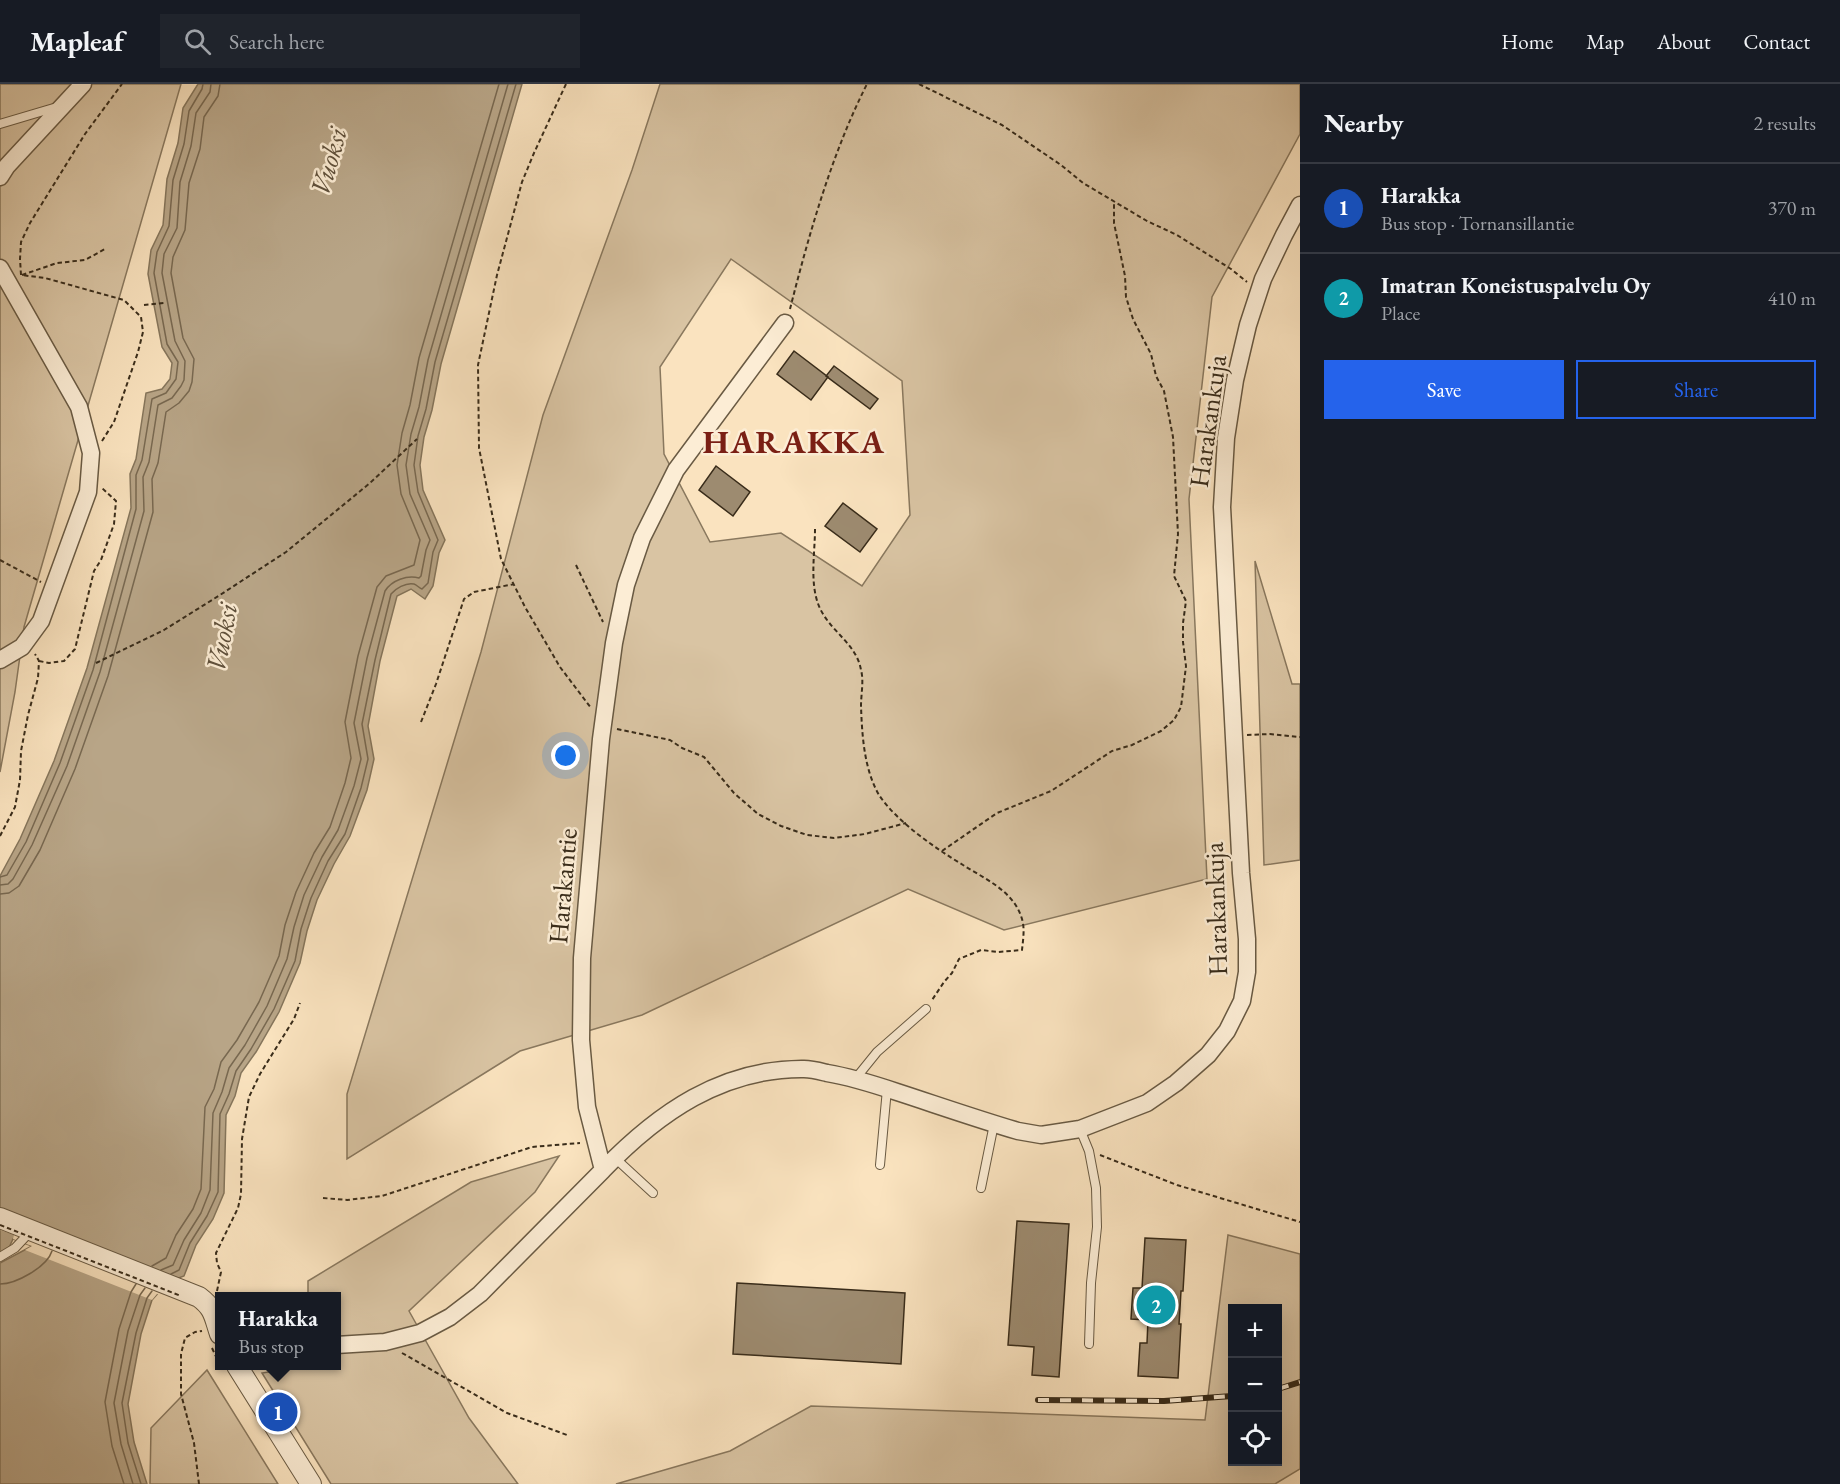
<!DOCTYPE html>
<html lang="en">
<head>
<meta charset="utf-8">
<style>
  :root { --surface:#171b24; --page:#20242c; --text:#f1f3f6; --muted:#9ea1a6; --line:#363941; --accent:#2563eb }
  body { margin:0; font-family:"EB Garamond",serif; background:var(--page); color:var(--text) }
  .controls { position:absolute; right:18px; bottom:18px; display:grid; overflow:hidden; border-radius:0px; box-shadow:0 6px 24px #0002 }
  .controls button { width:54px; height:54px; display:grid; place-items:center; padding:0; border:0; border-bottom:2px solid var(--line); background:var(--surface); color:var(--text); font:30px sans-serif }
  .you { position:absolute; left:566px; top:672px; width:21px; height:21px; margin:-15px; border:4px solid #fff; border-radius:50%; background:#1a73e8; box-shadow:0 0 0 9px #1a73e833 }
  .badge { display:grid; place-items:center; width:39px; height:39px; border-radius:50%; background:var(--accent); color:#fff; font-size:20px; font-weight:700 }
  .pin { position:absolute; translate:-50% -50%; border:3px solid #fff; box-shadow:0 2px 6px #0006 }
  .popup { position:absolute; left:215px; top:1208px; width:126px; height:78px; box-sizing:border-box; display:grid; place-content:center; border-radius:0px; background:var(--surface); filter:drop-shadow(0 2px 4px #0005); font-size:20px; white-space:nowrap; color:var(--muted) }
  .popup b { font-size:22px; color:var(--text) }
  .popup::after { content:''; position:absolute; left:50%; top:100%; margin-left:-12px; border:12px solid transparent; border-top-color:var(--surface) }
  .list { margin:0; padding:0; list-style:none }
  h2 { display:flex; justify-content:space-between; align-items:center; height:78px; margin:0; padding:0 24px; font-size:26px }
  h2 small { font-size:20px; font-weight:400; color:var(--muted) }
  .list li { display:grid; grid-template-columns:39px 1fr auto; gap:18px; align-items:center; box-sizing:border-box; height:90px; padding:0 24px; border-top:2px solid var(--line) }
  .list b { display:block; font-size:22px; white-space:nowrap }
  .list p { margin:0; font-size:20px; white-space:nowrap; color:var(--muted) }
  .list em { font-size:20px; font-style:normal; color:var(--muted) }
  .actions { display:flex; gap:12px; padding:18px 24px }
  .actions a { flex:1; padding:14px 0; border:2px solid var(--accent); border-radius:0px; text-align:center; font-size:21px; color:var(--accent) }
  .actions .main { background:var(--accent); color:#fff }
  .icon { flex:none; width:33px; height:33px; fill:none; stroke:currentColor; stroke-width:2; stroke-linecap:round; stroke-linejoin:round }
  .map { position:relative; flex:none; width:1300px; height:1400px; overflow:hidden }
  header { display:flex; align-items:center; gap:36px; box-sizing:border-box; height:84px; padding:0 30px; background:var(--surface); border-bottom:2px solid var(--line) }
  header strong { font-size:28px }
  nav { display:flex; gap:33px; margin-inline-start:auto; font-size:21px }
  .search { width:420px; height:54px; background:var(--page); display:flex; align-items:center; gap:15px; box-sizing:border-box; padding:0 21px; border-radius:0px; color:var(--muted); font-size:22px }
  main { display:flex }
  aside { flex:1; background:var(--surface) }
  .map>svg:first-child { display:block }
</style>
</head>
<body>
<header>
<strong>Mapleaf</strong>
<div class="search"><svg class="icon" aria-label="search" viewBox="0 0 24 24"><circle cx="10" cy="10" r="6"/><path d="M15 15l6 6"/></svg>Search here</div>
<nav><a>Home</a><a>Map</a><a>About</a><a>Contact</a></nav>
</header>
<main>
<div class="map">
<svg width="1300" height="1400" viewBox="0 0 1300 1400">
  <rect width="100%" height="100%" fill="#fae3bf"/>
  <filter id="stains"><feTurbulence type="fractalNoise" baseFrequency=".00333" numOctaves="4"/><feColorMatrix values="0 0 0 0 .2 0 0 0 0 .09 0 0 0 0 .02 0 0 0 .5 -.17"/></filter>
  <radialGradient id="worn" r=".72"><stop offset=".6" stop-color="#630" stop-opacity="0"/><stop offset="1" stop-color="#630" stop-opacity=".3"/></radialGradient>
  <path fill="#d9c4a3" stroke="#89785e" stroke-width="1.5" fill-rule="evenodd" d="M0 0H181L24 543 15 608 0 688Z
    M660 0H1300V50L1212 213 1189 415 1207 795 1004 846 908 805 642 931 520 967 347 1075V1010L481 568 543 331 632 86ZM731 175 902 297 910 431 862 502 781 449 710 458 664 370 660 283Z
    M1255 477 1292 600H1300V776L1264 781Z
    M559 1072 535 1108 409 1227 469 1334 518 1400H331L262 1289 307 1282H336V1212H308V1197L471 1098Z
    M1228 1151 1300 1170V1385L1275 1400H616L730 1367 811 1322 1205 1336ZM1232 1224H1278V1378H1232Z
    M207 1286 278 1400H150L151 1344Z"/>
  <path fill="#b8a587" stroke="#85755b" stroke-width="1.5" d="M198 0H522L441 280 432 326 424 353 420 381 423 406 445 456 439 469 433 502 425 515 411 505 397 512 380 577 368 642 374 675 367 706 350 752 334 780 317 816 307 847 300 879 279 928 256 968 241 989 235 1012 226 1031 224 1109 213 1135 196 1161 184 1192 168 1198 152 1216 141 1250 128 1320 134 1358 147 1400H0V1179L32 1162 13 1155 8 1166 0 1170V792L20 755 54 677 87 584 131 424 130 390 136 375 146 309 162 305 170 295 172 279 162 263 148 190 151 166 163 141 167 95 178 59 183 24Z"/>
  <path fill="#fae3bf" d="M0 1127 170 1200 160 1211 157 1210 152 1216 25 1166 32 1162 13 1155 14 1151 0 1146Z"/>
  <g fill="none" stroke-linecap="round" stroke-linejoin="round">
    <path stroke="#786850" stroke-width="1.5" d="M0 793 7 791 26 758 60 679 93 586 136 425V391L142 376 152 315 166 309 176 295 178 278 167 260 154 189 157 168 169 142 173 96 184 60 189 27 202 5 203 0
      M0 801 8 800 13 795 32 761 67 682 100 588 144 427 143 393 149 378 158 321 172 314 181 302 184 296 185 277 175 257 162 189 164 170 177 144 180 98 191 62 196 29 210 8 211 0
      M0 810 9 809 19 802 40 766 75 685 108 592 153 428 152 395 158 379 166 328 179 319 189 307 192 298 194 275 183 254 171 189 173 173 185 146 189 99 200 65 204 33 218 12 220 0
      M152 1182 166 1174 176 1151 193 1125 201 1105 205 1023 214 1005 221 978 237 956 259 918 279 872 285 841 296 808 314 769 330 743 345 699 351 674 345 638 358 572 377 503 386 492 414 481 420 456 401 410 397 381 402 349 410 321 419 274 499 0
      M161 1186 173 1181 184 1156 201 1129 210 1106 213 1029 222 1008 229 984 245 961 267 922 287 875 294 843 304 811 322 773 338 746 354 702 361 675 354 639 367 574 385 507C392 496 407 491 419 494L421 492 426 466 430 456 410 410 406 381 411 350 419 323 428 276 508 0
      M171 1190 179 1186 190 1159 207 1132 218 1108 220 1030 229 1010 236 987 251 965 274 925 295 877 301 845 311 814 328 777 345 750 361 704 368 675 362 640 375 576 391 510C395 505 406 498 414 500 417 501 419 504 422 505L428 499 433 468 438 456 418 408 414 381 418 352 426 325 435 278 516 0
      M0 1200C16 1200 47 1183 52 1167
      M124 1400 112 1362 105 1318 119 1245 131 1208 136 1200
      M133 1400 121 1360 114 1319 128 1247 140 1211 145 1204
      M141 1400 128 1359 122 1319 136 1249 147 1214 152 1207"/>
  </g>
  <path fill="#9d8b70" stroke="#392c1a" stroke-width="1.5" d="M794 267 828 293 811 316 777 290Z
    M834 282 878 315 870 325 826 292Z
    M716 382 750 408 733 432 699 406Z
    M843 419 877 445 860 468 825 442Z
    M1017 1137 1069 1140 1059 1293 1032 1291 1034 1263 1008 1261Z
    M1145 1154 1186 1156 1183 1207H1181L1179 1240H1181L1178 1294 1138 1292 1140 1259H1147L1148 1236 1131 1235 1133 1204H1142Z
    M737 1199 905 1209 901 1280 733 1270Z"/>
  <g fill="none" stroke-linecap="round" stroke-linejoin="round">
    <g stroke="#695a43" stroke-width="10">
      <path id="service" d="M0 40 57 23
        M856 994 877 968 926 925
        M1080 1045 1089 1067 1096 1104 1097 1143 1091 1199 1089 1260
        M615 1074 653 1109
        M880 1081 887 1005
        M981 1104 994 1040
        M0 1173 15 1164 31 1147"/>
    </g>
    <g stroke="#695a43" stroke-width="19">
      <path id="minor" d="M0 93 7 82 83 0
        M0 184 79 323 91 369 88 408 41 537 22 563 0 576
        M603 1086C658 1029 722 984 804 985 812 985 819 987 827 989 851 993 873 1000 897 1008 937 1021 977 1035 1018 1047L1041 1051 1080 1045 1147 1019 1176 999 1208 971 1227 947 1242 917 1247 888V855L1241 789 1222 423 1226 354 1235 296 1248 241 1263 195 1284 151 1300 121
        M336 1261 385 1258 420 1249 450 1233 480 1210 603 1086 587 1023 581 956 582 874 601 655 614 559 626 501 642 454 676 386 785 239"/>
    </g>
    <g stroke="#695a43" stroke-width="22">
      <path id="tertiary" d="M0 1134 199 1213C215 1225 214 1233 220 1250
        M237 1282 311 1400"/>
    </g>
    <path stroke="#392c1a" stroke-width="2" stroke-dasharray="4.5 3" stroke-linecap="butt" d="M566 0 534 69 522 98 497 191 478 281 479 364 501 475 525 523 560 583 591 624
      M919 0 1002 41 1061 81 1083 99 1147 137 1177 151 1231 185 1247 198
      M22 191 57 179 85 176 105 165
      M144 221 164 219
      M790 225C809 150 832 69 867 0
      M102 357 114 338 138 268 143 248 141 233 124 216 45 194 21 191 20 175 21 158 30 139 85 50 122 0
      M815 445C815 472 808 506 823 530 835 550 857 562 861 586 864 597 861 610 861 622 862 651 864 685 879 711 897 738 935 764 963 781 985 795 1014 807 1022 835 1025 845 1023 856 1022 866L998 868 981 866 959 875 952 889 944 898 932 916
      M0 476 41 498
      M576 481 603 538
      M39 577 49 579 64 577 75 565 94 487 101 476 114 440 116 417 102 404
      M96 579 164 546 220 511 286 468 370 399 417 355
      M421 638 436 600 464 515 474 508 514 500
      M617 645 670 656 682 664 704 673 734 709 758 730 781 742 807 751 834 754 865 750 906 739
      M1247 651 1270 650 1300 653
      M0 752 15 723 20 696 21 667 28 631 38 594 39 577 35 570
      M942 767 997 729 1051 707 1112 667 1132 661 1161 647 1174 636 1181 623 1186 582 1183 558V539L1186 517 1174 492 1178 450 1173 353 1164 307 1156 292 1151 270 1133 235 1126 213 1125 192 1114 139V118
      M1100 1071 1177 1101 1300 1138
      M323 1114 347 1116 382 1112 532 1063 580 1059
      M217 1207 221 1188 217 1179 216 1169 238 1124 241 1110 242 1055 249 1013 260 990 294 935 300 919
      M212 1264 220 1281
      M402 1269 507 1329 567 1351
      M199 1400 194 1359 181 1310V1270L185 1254 195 1248 202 1247"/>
    <use href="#service" stroke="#fcedd5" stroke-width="8"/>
    <use href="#minor" stroke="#fcedd5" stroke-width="16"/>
    <use href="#tertiary" stroke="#fcedd5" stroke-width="20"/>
    <g stroke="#392c1a" stroke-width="6">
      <path id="rail" d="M1278 1305 1300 1298
        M1038 1316 1164 1317 1232 1312"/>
    </g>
    <use href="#rail" stroke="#fcedd5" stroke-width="4" stroke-dasharray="11" stroke-linecap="butt"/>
    <path stroke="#392c1a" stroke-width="2" stroke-dasharray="4.5 3" stroke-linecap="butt" d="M0 1141 181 1212"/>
  </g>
  <g text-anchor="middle" stroke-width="5" stroke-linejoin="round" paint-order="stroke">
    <g font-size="27" fill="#392c1a" stroke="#fcedd5">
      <text transform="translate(1208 337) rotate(-82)" y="9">Harakankuja</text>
      <text transform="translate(563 802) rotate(-85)" y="9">Harakantie</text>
      <text transform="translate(1216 825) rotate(-92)" y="9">Harakankuja</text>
    </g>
    <g font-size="28" font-style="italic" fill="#5f503b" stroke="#fcedd5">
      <text transform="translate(328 77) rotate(-74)" y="10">Vuoksi</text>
      <text transform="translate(221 553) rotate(-79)" y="10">Vuoksi</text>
    </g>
    <g font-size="33" font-weight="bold" letter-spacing="1.5" fill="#7a1f14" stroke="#fcedd5">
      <text x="794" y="369">HARAKKA</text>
    </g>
  </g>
  <rect width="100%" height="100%" filter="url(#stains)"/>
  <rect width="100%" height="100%" fill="url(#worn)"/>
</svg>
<div class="controls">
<button>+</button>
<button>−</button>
<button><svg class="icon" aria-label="locate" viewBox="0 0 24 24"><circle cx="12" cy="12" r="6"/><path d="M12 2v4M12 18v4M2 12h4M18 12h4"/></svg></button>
</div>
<div class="you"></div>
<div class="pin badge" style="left:278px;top:1328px;background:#1a4fb4">1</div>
<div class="popup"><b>Harakka</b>Bus stop</div>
<div class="pin badge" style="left:1156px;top:1221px;background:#0f9aa8">2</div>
</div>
<aside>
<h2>Nearby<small>2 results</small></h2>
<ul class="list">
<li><span class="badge" style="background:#1a4fb4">1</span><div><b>Harakka</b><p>Bus stop · Tornansillantie</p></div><em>370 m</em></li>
<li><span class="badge" style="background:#0f9aa8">2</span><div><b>Imatran Koneistuspalvelu Oy</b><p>Place</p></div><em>410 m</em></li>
</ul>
<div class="actions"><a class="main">Save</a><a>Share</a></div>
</aside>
</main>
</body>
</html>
